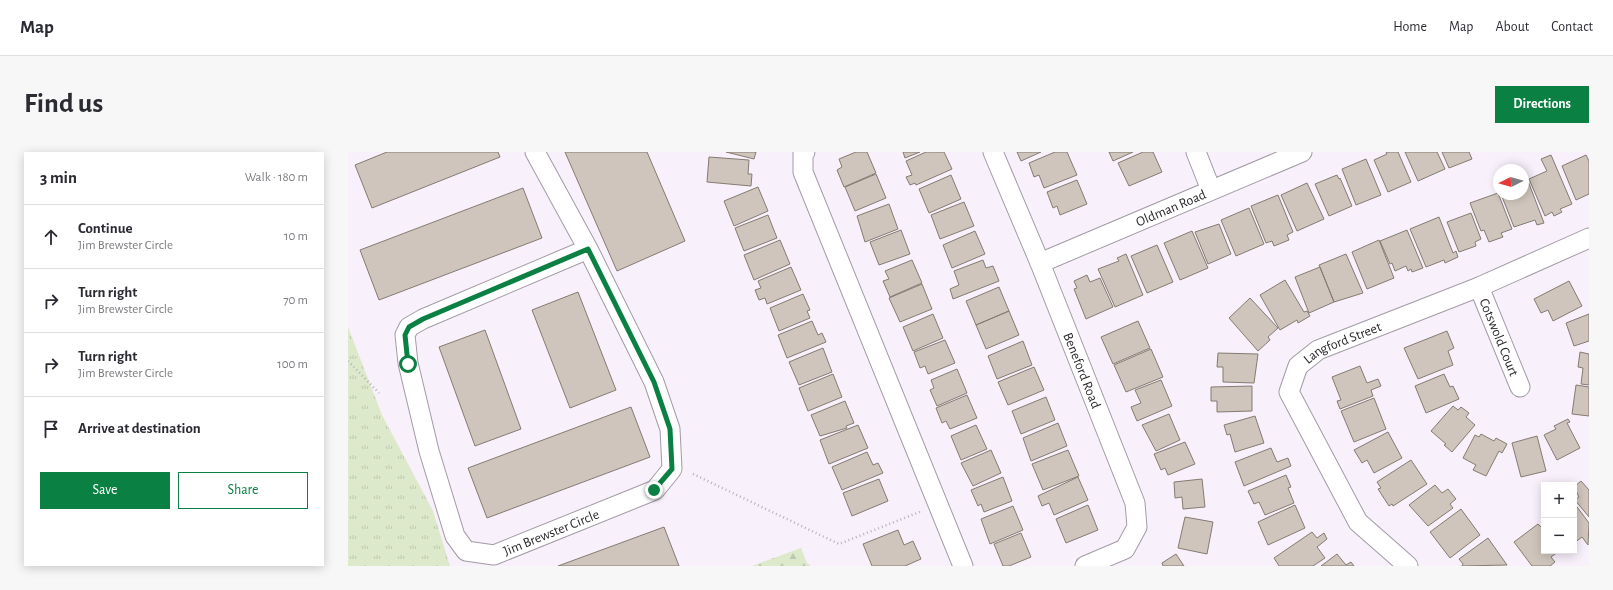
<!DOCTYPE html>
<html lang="en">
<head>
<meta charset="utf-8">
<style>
  :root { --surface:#fff; --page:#f7f7f7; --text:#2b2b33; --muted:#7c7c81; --line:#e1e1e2; --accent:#0b8043 }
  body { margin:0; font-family:"Alegreya Sans",sans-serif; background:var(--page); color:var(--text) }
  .controls { position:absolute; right:12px; bottom:12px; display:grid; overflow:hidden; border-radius:0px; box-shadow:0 2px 10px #0003 }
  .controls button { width:36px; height:36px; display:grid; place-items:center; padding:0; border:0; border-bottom:1px solid var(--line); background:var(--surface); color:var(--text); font:20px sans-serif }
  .compass { position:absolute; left:1145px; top:12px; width:36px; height:36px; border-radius:50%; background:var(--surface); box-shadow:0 2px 10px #0003; rotate:265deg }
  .stop { position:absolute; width:12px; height:12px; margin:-9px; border:3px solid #0b8043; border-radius:50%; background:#fff }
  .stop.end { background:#0b8043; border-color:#fff; box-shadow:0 1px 4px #0008 }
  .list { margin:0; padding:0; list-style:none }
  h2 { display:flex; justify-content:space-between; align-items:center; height:52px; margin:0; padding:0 16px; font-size:17px }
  h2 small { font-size:13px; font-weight:400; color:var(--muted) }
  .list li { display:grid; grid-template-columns:26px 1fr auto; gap:12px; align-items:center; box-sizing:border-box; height:64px; padding:0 16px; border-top:1px solid var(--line) }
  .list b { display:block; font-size:15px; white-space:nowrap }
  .list p { margin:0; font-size:13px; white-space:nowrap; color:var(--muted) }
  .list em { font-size:13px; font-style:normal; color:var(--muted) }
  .actions { display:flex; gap:8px; padding:12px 16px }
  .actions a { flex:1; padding:9px 0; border:1px solid var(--accent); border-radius:0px; text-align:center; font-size:14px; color:var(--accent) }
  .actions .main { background:var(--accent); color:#fff }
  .icon { flex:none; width:22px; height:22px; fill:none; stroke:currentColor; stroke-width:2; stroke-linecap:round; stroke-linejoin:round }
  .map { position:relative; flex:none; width:1241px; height:414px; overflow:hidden; border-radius:0px }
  header { display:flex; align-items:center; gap:24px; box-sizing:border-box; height:56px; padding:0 20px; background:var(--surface); border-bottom:1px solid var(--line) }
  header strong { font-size:19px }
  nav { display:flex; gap:22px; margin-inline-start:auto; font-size:14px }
  .intro { display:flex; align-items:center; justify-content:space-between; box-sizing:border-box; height:96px; padding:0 24px }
  h1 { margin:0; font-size:28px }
  .button { padding:10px 18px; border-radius:0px; background:var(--accent); color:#fff; font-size:14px; font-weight:700 }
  main { display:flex; gap:24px; padding:0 24px }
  aside { flex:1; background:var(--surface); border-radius:0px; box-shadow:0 2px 10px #0003 }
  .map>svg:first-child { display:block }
</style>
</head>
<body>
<header>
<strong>Map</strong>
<nav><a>Home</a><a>Map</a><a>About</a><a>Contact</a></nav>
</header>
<div class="intro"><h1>Find us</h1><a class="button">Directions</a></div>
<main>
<aside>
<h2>3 min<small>Walk · 180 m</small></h2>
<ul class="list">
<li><svg class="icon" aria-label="ahead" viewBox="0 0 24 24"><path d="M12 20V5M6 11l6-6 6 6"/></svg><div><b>Continue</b><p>Jim Brewster Circle</p></div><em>10 m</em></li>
<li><svg class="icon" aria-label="right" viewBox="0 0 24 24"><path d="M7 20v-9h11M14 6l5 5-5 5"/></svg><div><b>Turn right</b><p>Jim Brewster Circle</p></div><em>70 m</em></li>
<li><svg class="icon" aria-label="right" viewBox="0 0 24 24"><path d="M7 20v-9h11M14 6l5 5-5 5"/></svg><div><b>Turn right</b><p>Jim Brewster Circle</p></div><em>100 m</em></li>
<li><svg class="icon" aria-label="arrive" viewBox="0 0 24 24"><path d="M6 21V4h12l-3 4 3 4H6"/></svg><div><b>Arrive at destination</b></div></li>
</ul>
<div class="actions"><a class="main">Save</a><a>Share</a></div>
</aside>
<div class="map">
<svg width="1241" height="414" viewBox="0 0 1241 414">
  <defs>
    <pattern id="forest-firs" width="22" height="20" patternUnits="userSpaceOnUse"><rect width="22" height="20" fill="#dde9cb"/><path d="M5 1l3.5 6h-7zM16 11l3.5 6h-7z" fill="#bec8ae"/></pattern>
    <pattern id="park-tufts" width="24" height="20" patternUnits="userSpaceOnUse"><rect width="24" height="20" fill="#dde9cb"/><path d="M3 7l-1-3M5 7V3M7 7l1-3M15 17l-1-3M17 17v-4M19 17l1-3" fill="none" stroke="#bec8ae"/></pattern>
  </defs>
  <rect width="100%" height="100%" fill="#f8f0fb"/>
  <path fill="url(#forest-firs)" d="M453 396 459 411 463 414H404Z"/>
  <path fill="url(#park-tufts)" d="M0 175 34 263 85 359 102 414H0Z"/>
  <path fill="#cfc5bc" stroke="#847b72" d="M39 0H150L152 5 24 56 7 13Z
    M217 0H299L337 89 269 119Z
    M378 0H408L406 7Z
    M508 0H519L528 21 496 35 489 18 494 15 491 7Z
    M555 0H572L557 6Z
    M578 0H596L604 17 568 33 567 31 562 33 558 25 564 23 558 9Z
    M669 0H693L673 9Z
    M707 0H719L729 23 696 36 691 23 686 25 681 11Z
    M761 0H785L765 9Z
    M795 0H805L814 20 781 34 770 11Z
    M1038 0H1050L1063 30 1040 40 1026 8 1039 2Z
    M1057 0H1089L1097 17 1070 29Z
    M1094 0H1121L1124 7 1101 16Z
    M1203 3 1224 52 1212 57 1214 60 1206 64 1204 60 1197 64 1181 27 1199 19 1193 7Z
    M1238 3 1241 9V42L1228 48 1214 14Z
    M361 5 401 8 400 22H404L403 34 359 30Z
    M1018 7 1033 43 1008 53 994 17Z
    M528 22 538 46 507 59 497 35Z
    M603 23 613 47 581 61 571 37Z
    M989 23 991 27 992 26 1004 54 981 64 967 32Z
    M729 28 739 52 712 63 709 54 705 56 699 40Z
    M1180 29 1196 71 1189 73 1187 68 1166 75 1153 42H1175V31Z
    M959 31 976 67 949 79 933 43Z
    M410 35 420 59 386 74 376 49Z
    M175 36 194 86 31 148 12 98Z
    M1150 41 1164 77 1153 81 1155 85 1141 90 1136 78 1133 79 1122 51Z
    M930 43 945 80 939 83 941 88 926 94 924 89 918 91 903 54Z
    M616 50 626 74 592 87 583 63Z
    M541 52 550 77 517 90 509 64Z
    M901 56 916 92 888 104 873 68Z
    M1123 61 1133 87 1127 90 1128 94 1111 100 1099 70Z
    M420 63 429 86 396 99 387 76Z
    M1091 65 1105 101 1108 99 1110 105 1097 111 1096 108 1078 115 1062 77Z
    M871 72 883 102 860 112 847 80Z
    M553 78 562 102 531 113 522 90Z
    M1059 78 1075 116 1064 120 1063 117 1060 119 1058 114 1047 119 1044 111 1042 112 1032 89Z
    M627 79 637 102 604 116 595 93Z
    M844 79 860 116 832 128 816 91Z
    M432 88 442 112 406 128 396 103Z
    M1031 88 1046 126 1019 137 1004 100Z
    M809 93 825 130 799 141 783 104Z
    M778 102 795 143 767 155 750 117 771 109 769 106Z
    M998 102 1015 141 986 150 971 113Z
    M564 108 574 131 542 145 535 129 541 127 537 119Z
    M635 108 638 116 645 114 651 129 605 147 602 137 611 133 606 119Z
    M443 115 453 138 419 152 417 146 411 148 407 138 413 136 410 129Z
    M972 115 986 150 961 161 947 125Z
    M739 123 742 130 752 126 765 155 738 167 726 137 729 136 726 129Z
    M937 128 956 160 959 159 962 164 950 171 949 168 932 178 912 143Z
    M1221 129 1234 154 1205 169 1200 158 1193 161 1186 147Z
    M574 132 584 157 552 170 541 146Z
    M651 135 661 159 628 173 618 149Z
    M230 140 268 238 222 256 184 158Z
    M455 142 462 158 459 159 462 166 431 179 422 156Z
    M902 146 930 176 920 185 922 188 910 199 881 166Z
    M661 159 671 183 638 197 628 173Z
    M585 162 595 186 565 199 555 175Z
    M1241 162V189L1226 194 1218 171Z
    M464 169 470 183 474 181 478 190 439 206 430 183Z
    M790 169 802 196 765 212 753 185Z
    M137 178 173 277 127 294 91 195Z
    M1099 179 1106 196 1100 199 1105 213 1070 227 1056 196Z
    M597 188 607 211 580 222 577 214 572 216 566 200Z
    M675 189 684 213 649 227 640 204Z
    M475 196 484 220 451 233 441 210Z
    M803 197 815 225 778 240 766 213Z
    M1232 200 1241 202V233L1233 232 1235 216 1230 215Z
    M870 201 910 202 906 231 875 230V215H869Z
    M1012 214 1019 231 1030 227 1033 234 1023 238 1025 244 992 257 989 249 993 248 984 225Z
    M686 215 696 238 660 253 650 230Z
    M609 217 619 241 589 254 582 238 586 236 583 228Z
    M485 222 494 245 460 259 451 236Z
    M1096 222 1102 235 1105 234 1111 247 1078 261 1067 234Z
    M813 228 824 254 789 269 783 255 793 251 787 238Z
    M1228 233 1241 235V264L1224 262Z
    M904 234V259L869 260V249H863V235Z
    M619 243 629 266 602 277 598 269 594 271 588 256Z
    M698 245 707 268 673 282 664 259Z
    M1026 246 1038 277 1006 290 993 259Z
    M497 249 506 271 498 274 499 276 472 284 463 263Z
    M1105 254 1110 258 1113 255 1121 261 1118 265 1127 273 1104 300 1096 293 1098 292 1083 279Z
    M283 255 302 305 139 366 120 316Z
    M821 262 832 288 808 299 794 273Z
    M907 264 916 291 887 300 882 282 879 283 876 273Z
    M1220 267 1222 270 1219 271 1232 296 1209 308 1196 283 1208 277 1206 274Z
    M710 271 719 294 683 309 675 286Z
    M510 273 520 296 481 312 472 288Z
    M628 273 639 297 613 308 603 284Z
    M1040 280 1054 306 1026 321 1019 308 1014 311 1006 298Z
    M1133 282 1146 289 1148 286 1159 292 1154 301 1151 299 1138 324 1125 318 1128 313 1115 306 1127 283 1131 285Z
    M1189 284 1198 319 1173 325 1164 291Z
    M837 290 847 312 820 323 817 316 813 318 806 302Z
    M923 296 929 310 940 306 943 314 896 334 887 310Z
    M643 298 653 321 625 334 613 311Z
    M720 298 731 324 695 338 684 312Z
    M519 300 525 313 530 311 535 321 494 338 484 315Z
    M1063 308 1079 332 1045 354 1044 352 1041 354 1030 337 1033 336 1029 330Z
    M938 323 943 335 940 336 946 351 917 363 911 350 906 352 900 339Z
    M655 325 664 349 636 360 633 352 630 354 623 338Z
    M730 325 740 348 706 363 701 351 694 354 690 344Z
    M531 327 540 349 504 364 495 341Z
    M854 327 857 355 835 357 834 345 827 346 826 330Z
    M1233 329 1241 338V365L1227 348 1231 345 1226 335Z
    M1087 333 1094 341 1100 337 1108 347 1102 352 1105 356 1080 374 1061 353Z
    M1226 351 1241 371 1240 393 1234 385 1226 391Z
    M740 353 750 378 718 391 708 367Z
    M947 353 957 376 920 393 910 370Z
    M665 354 675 378 642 392 633 367Z
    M1113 357 1132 383 1102 406 1082 380Z
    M837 365 865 370 859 402 830 396Z
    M1190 372 1194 376 1196 375V399H1211L1203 405 1207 410 1202 414H1184L1166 390Z
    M316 375 331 414H210Z
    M550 378 556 393 565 389 573 407 557 414H524L515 392Z
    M964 380 969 386 976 381 979 387 969 395 977 406 965 414H931L926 406Z
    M673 381 683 405 661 414H655L646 392Z
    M1140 386 1159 413 1114 414 1115 412 1111 407Z
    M828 402 836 414H815L814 411Z
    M989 402 998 413 1003 410 1006 414H973Z"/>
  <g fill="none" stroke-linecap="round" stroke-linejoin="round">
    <g stroke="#a29ba5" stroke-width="21">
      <g id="minor">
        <path d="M187 0 240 97 306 230 322 277 324 317 307 338 146 403 118 399 107 384 81 299 60 211 57 183 61 175 75 167 240 97"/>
        <path d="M457 0 455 2V20L615 414"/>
        <path id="s1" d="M645 0 692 111 787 351 789 375 777 397 737 414"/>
        <path d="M848 0 863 38"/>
        <path id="s2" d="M692 111 954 0"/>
        <path id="s3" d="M1131 135 1172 235"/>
        <path id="s4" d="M1060 414 1010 370 941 240 950 214 970 198 1131 135 1241 86"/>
      </g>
    </g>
    <path stroke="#b7b1b9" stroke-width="2.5" stroke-dasharray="1 3" stroke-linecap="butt" d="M0 209 31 241
      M345 322 491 392 574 359"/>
    <use href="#minor" stroke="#fff" stroke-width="19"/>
  </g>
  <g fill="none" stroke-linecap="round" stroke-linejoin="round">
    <path stroke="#0b8043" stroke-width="5" d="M60 212 57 183 61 175 75 167 240 97 306 230 322 277 324 317 306 338"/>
  </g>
  <g text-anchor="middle" stroke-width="4" stroke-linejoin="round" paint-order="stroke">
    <g font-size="14" fill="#2a272b" stroke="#fff">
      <text dy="5" stroke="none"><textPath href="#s2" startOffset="142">Oldman Road</textPath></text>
      <text dy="5" stroke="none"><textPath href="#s3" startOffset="54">Cotswold Court</textPath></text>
      <text dy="5" stroke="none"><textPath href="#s4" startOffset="292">Langford Street</textPath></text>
      <text dy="5" stroke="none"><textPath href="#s1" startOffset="236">Beneford Road</textPath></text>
      <text transform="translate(203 380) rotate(-22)" y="5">Jim Brewster Circle</text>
    </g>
  </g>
</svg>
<div class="controls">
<button>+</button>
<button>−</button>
</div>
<svg class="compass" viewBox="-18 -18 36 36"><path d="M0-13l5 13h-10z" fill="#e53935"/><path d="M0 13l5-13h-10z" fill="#7c7c81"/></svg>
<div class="stop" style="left:60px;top:212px"></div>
<div class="stop end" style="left:306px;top:338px"></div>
</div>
</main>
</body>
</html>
